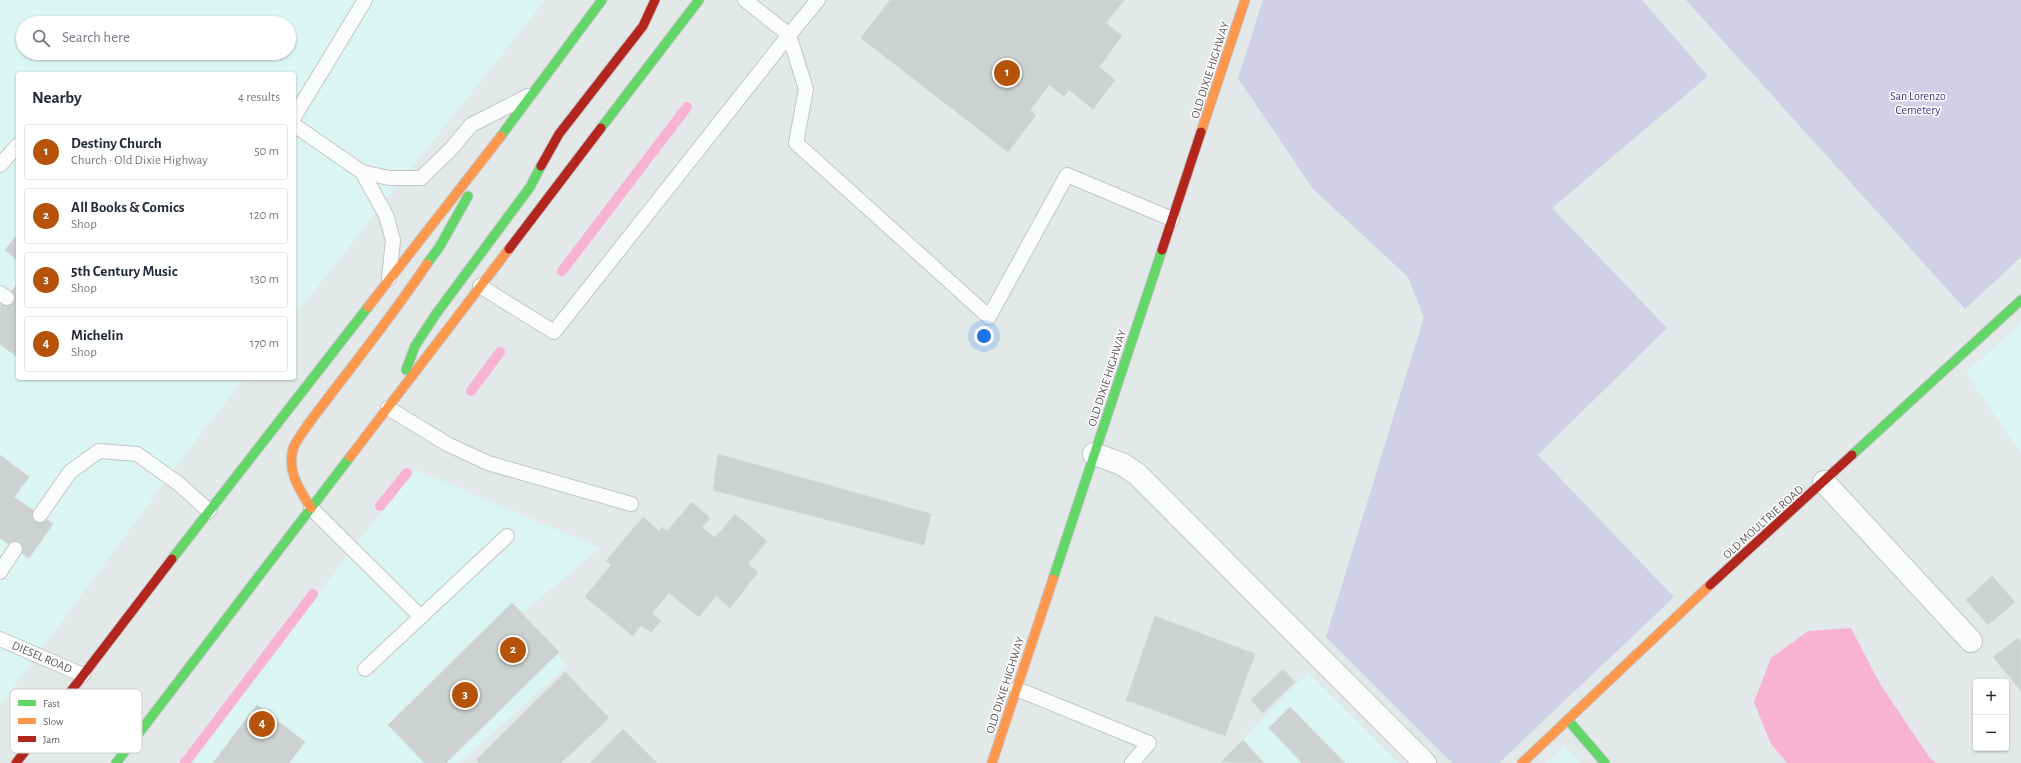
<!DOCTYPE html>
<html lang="en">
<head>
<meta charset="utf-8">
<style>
  :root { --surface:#fff; --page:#f6f6f7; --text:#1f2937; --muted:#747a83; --line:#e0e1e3; --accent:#b45309 }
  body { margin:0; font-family:"Alegreya Sans",sans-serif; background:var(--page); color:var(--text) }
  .controls { position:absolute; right:12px; bottom:12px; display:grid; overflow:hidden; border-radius:4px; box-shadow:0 1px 3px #0004 }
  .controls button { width:36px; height:36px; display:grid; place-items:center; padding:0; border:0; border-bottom:1px solid var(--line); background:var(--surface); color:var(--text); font:20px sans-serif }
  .you { position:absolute; left:984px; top:336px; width:14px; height:14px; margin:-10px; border:3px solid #fff; border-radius:50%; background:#1a73e8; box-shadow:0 0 0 6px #1a73e833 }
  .badge { display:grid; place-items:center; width:26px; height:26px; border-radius:50%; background:var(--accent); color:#fff; font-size:13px; font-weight:700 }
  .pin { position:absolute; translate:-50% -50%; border:2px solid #fff; box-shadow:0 1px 4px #0006 }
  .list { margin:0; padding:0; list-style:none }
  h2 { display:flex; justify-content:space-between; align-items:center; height:52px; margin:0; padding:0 16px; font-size:17px }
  h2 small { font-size:13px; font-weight:400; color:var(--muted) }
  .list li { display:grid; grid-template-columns:26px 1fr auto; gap:12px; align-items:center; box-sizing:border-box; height:56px; margin:0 8px 8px; padding:0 8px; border:1px solid var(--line); border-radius:4px }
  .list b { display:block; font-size:15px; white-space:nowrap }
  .list p { margin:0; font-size:13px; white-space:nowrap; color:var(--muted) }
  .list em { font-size:13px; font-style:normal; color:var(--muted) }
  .icon { flex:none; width:22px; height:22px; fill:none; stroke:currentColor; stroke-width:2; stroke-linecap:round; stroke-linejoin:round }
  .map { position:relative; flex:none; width:2021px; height:763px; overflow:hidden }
  .search { position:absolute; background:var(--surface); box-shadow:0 1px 3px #0004; left:16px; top:16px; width:280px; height:44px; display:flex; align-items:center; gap:10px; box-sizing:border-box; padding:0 14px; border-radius:22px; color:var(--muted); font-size:15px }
  .panel { position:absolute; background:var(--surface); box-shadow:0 1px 3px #0004; left:16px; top:72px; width:280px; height:308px; border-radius:4px }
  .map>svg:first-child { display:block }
</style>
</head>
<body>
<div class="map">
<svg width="2021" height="763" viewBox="0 0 2021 763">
  <rect width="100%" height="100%" fill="#e3e9e9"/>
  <path fill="#daf5f2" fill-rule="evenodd" d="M0 0H545L294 316V74H18V378H245L199 436 0 705ZM23 23H289V53H23Z
    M2021 322V453L1966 373Z
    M414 469 600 548 520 615 567 666 460 763H189Z
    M1308 672 1399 763H1220Z
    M1565 745 1580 763H1546Z"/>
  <path fill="#d1d0e6" d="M1263 0H1642L1708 76 1552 208 1667 328 1538 455 1674 597 1499 763H1452L1326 637 1424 317 1408 277 1313 189 1238 78Z
    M1686 0H2021V257L1965 309Z"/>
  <path fill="#f7b3d0" d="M1851 628 1880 684 1929 757 1936 763H1787L1771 744 1754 702 1771 658 1808 631Z"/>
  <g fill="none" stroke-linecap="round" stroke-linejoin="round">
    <path stroke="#f7b3d0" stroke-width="10" d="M562 271 687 107
      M471 391 500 352
      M380 506 407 473
      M185 763 313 594"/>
  </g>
  <path fill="#cdd1d0" stroke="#d2d8d7" d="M890 0H1124L1106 23 1122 36 1099 67 1115 80 1093 109 1069 90 1064 96 1049 85 1030 110 1036 115 1008 152 861 38Z
    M18 234V261L5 250Z
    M18 283V355L17 357 0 344V306Z
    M718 454 931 514 924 545 713 490Z
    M0 455 29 477 14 497 53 524 29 558 0 538Z
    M692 502 710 518 702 527 715 538 735 514 767 541 748 564 758 572 730 608 716 596 699 617 669 593 652 613 661 621 651 632 641 625 633 636 585 597 611 565 606 561 643 517 659 531 662 527 667 531Z
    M1992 576 2015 602 1988 625 1966 600Z
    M512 603 559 652 446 763H425L388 725Z
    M1155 616 1255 654 1225 736 1126 700Z
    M2018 638 2021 642V691L1993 657Z
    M1283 669 1295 682 1263 713 1251 700Z
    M565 672 609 718 561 763H479L476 760Z
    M257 705 305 742 289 763H213Z
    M1290 707 1345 763H1302L1269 728Z
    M623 729 657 763H590Z
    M1243 740 1264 763 1221 762Z"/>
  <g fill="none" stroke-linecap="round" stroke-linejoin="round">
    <g stroke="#c4c5c6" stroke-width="16">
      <path id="lane" d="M745 0 789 35 818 0
        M789 35 806 89 796 143 989 317 1067 175 1172 219
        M294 117 365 0
        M294 125 362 172 389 178H421L451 149 471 125 528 96
        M0 165 18 145
        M362 172 386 215 393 240 389 278
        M480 286 554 332 789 35
        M0 293 7 298
        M388 408 447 444 488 463 631 504
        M311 508 421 617
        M40 515 70 472 99 451 137 454 179 484 209 511
        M0 572 15 549
        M0 639 83 675
        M365 669 507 536
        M1017 689 1149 743 1132 763"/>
    </g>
    <g stroke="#c4c5c6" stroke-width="24">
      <path id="street" d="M1094 454 1122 464 1137 474 1425 763
        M1824 482 1971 641"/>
    </g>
    <g stroke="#c5c6c6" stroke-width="11">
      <path id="fast" d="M601 128 699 0
        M501 136 602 0
        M427 264 440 246 468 196
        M406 370 415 346 436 314 530 187 541 166
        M1852 455 2021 300
        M172 559 368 307
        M1053 579 1162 250
        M1568 720 1605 763
        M116 763 350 457"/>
    </g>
    <g stroke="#c5c6c6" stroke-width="11">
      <path id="slow" d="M1201 132 1245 0
        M368 307 501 136
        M350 457 509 249
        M311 508C299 489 287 472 293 449 296 438 323 405 331 394 364 351 397 309 427 264
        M992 763 1053 579
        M1522 763 1710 585"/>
    </g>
    <g stroke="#c5c6c6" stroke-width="11">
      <path id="jam" d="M541 166 559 134 643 26 655 0
        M509 249 601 128
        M1162 250 1201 132
        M1710 585 1852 455
        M16 763 172 559"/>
    </g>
    <use href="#lane" stroke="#fbfcfc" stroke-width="14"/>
    <use href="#street" stroke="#fbfcfc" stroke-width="22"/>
    <use href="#fast" stroke="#63d668" stroke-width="9"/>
    <use href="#slow" stroke="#ff974d" stroke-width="9"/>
    <use href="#jam" stroke="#b3261e" stroke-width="9"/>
  </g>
  <g text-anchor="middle" stroke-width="3" stroke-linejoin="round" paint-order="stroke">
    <g font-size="12" fill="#61595b" stroke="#fff">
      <text transform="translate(1210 70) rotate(-72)" y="4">OLD DIXIE HIGHWAY</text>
      <text transform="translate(1107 378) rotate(-72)" y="4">OLD DIXIE HIGHWAY</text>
      <text transform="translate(1763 522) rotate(-42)" y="4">OLD MOULTRIE ROAD</text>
      <text transform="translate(42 657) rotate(23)" y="4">DIESEL ROAD</text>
      <text transform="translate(1005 685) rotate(-72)" y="4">OLD DIXIE HIGHWAY</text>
    </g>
    <g font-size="12" fill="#443484" stroke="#fff">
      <text x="1918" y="100">San Lorenzo<tspan x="1918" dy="14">Cemetery</tspan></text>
    </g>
  </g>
  <rect x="10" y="689" width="132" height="64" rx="6" fill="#fff" stroke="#d0cdce" stroke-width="1"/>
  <rect x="18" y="700" width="18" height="6" fill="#63d668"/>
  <rect x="18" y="718" width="18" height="6" fill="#ff974d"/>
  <rect x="18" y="736" width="18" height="6" fill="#b3261e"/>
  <g font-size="11" fill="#61595b">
    <text x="43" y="707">Fast</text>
    <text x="43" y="725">Slow</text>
    <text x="43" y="743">Jam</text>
  </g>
</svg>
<div class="controls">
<button>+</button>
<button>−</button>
</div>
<div class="you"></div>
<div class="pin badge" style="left:1007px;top:73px">1</div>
<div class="pin badge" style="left:513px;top:650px">2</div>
<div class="pin badge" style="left:465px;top:695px">3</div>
<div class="pin badge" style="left:262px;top:724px">4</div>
<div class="search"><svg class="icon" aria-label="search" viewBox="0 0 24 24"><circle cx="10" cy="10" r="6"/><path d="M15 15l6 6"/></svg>Search here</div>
<section class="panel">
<h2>Nearby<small>4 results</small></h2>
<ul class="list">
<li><span class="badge">1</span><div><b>Destiny Church</b><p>Church · Old Dixie Highway</p></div><em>50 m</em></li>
<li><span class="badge">2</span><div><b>All Books &amp; Comics</b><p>Shop</p></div><em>120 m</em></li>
<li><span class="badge">3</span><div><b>5th Century Music</b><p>Shop</p></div><em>130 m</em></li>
<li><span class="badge">4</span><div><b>Michelin</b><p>Shop</p></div><em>170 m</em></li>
</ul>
</section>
</div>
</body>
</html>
